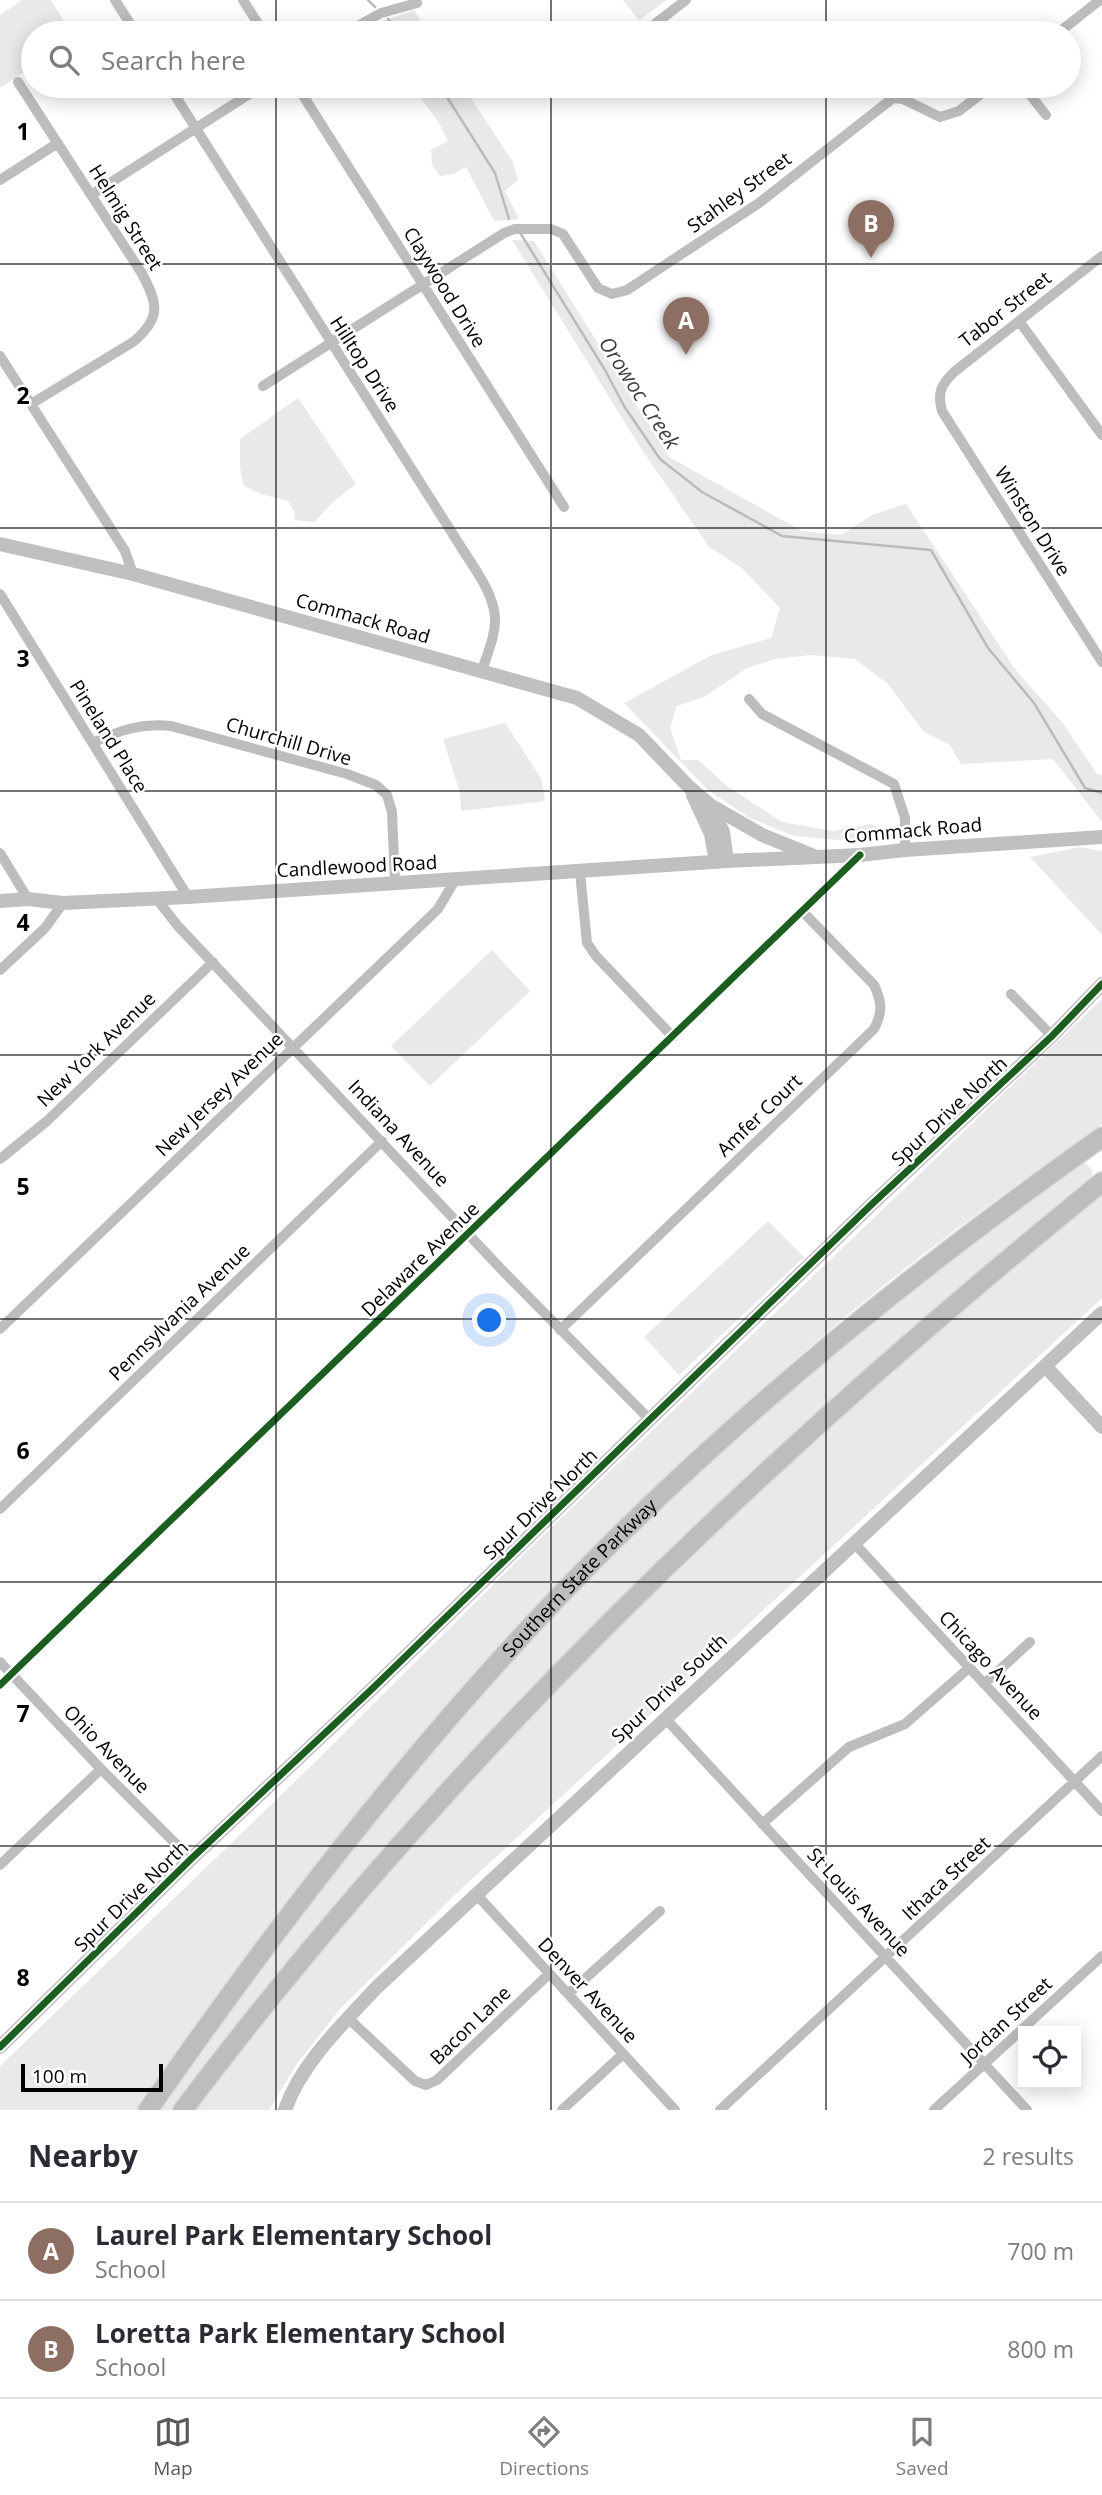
<!DOCTYPE html>
<html lang="en">
<head>
<meta charset="utf-8">
<style>
  :root { --surface:#fff; --page:#f2f2f3; --text:#2b2b33; --muted:#7c7c81; --line:#e1e1e2; --accent:#595959 }
  body { margin:0; font-family:"Open Sans",sans-serif; background:var(--page); color:var(--text) }
  .controls { position:absolute; right:21px; bottom:21px; display:grid; overflow:hidden; border-radius:0px; box-shadow:0 4px 18px #0003 }
  .controls button { width:63px; height:63px; display:grid; place-items:center; padding:0; border:0; border-bottom:2px solid var(--line); background:var(--surface); color:var(--text); font:35px sans-serif }
  .scale { position:absolute; left:21px; bottom:18px; width:142px; box-sizing:border-box; padding-left:7px; border:4px solid #000; border-top:0; font-size:19px; line-height:24px; white-space:nowrap; color:#000; -webkit-text-stroke:5px #fff; paint-order:stroke }
  .you { position:absolute; left:490px; top:1321px; width:24px; height:24px; margin:-18px; border:5px solid #fff; border-radius:50%; background:#1a73e8; box-shadow:0 0 0 10px #1a73e833 }
  .badge { display:grid; place-items:center; width:46px; height:46px; border-radius:50%; background:var(--accent); color:#fff; font-size:23px; font-weight:700 }
  .pin { position:absolute; translate:-50% -58px; filter:drop-shadow(0 2px 4px #0008) }
  .pin::after { content:''; position:absolute; top:37px; width:24px; height:21px; background:inherit; clip-path:polygon(0 0,100% 0,50% 100%) }
  .list { margin:0; padding:0; list-style:none }
  h2 { display:flex; justify-content:space-between; align-items:center; height:91px; margin:0; padding:0 28px; font-size:30px }
  h2 small { font-size:23px; font-weight:400; color:var(--muted) }
  .list li { display:grid; grid-template-columns:46px 1fr auto; gap:21px; align-items:center; box-sizing:border-box; height:98px; padding:0 28px; border-top:2px solid var(--line) }
  .list b { display:block; font-size:26px; white-space:nowrap }
  .list p { margin:0; font-size:23px; white-space:nowrap; color:var(--muted) }
  .list em { font-size:23px; font-style:normal; color:var(--muted) }
  .icon { flex:none; width:38px; height:38px; fill:none; stroke:currentColor; stroke-width:2; stroke-linecap:round; stroke-linejoin:round }
  .map { position:relative; flex:none; width:1102px; height:2110px; overflow:hidden }
  .search { position:absolute; background:var(--surface); box-shadow:0 4px 18px #0003; left:21px; right:21px; top:21px; height:77px; display:flex; align-items:center; gap:18px; box-sizing:border-box; padding:0 24px; border-radius:38px; color:var(--muted); font-size:26px }
  .sheet { height:287px; background:var(--surface) }
  nav { display:flex; justify-content:space-around; align-items:center; box-sizing:border-box; height:98px; border-top:2px solid var(--line); background:var(--surface); font-size:19px; color:var(--muted) }
  nav a { display:grid; justify-items:center; gap:4px }
  nav .on { color:var(--accent) }
  .map>svg:first-child { display:block }
</style>
</head>
<body>
<div class="map">
<svg width="1102" height="2110" viewBox="0 0 1102 2110">
  <rect width="100%" height="100%" fill="#fff"/>
  <path fill="#e9e9e9" d="M22 0H51L71 33H33V66L0 88V15Z
    M623 0H667L639 20Z
    M414 10 429 33H374L373 31 375 24Z
    M412 86H463L513 162 518 180 505 191 519 219 494 221 466 167 453 174 440 176 432 165 431 150 448 141 439 123Z
    M512 240 534 241 669 457 802 531 841 535 872 515 906 504 1015 669 1062 722 1097 774 1102 775V822L1053 759 961 764 950 745 924 732 888 684 855 659 811 655 776 659 747 668 704 697 677 706 670 728 681 760H698L727 786 782 822 832 831 871 824 893 836 838 840 794 836 748 817 708 790 624 703 712 655 771 638 780 608 742 568 709 547 640 447Z
    M298 398 356 484 335 500 314 522 294 520 295 514 288 501 261 494 244 486 240 468V439Z
    M505 723 541 778 545 801 461 811 460 793 443 739Z
    M1080 847 1102 851V935L1030 857Z
    M492 950 530 991 430 1086 391 1046Z
    M1102 999V1124C1026 1178 950 1232 878 1290 782 1368 691 1452 604 1539 576 1566 547 1593 520 1622 380 1775 256 1941 137 2110H0V2066L308 1769 530 1548Z
    M1083 1161 1093 1171 1091 1179 991 1261 858 1376 695 1526 501 1722 253 2007 172 2110H158L237 1997 418 1765 569 1598 671 1496 754 1420 886 1306Z
    M1102 1191V1298L459 1891 340 2009 296 2065 269 2110H193L299 1977 402 1857 512 1737 620 1623 867 1388Z
    M768 1221 804 1257 679 1375 644 1337Z"/>
  <g fill="none" stroke-linecap="round" stroke-linejoin="round">
    <path stroke="#bbb" stroke-width="2.5" d="M368 0 375 7
      M388 19 400 33
      M440 86 495 173 509 219
      M519 231 605 370 624 406 660 459 702 492 782 536 931 550 988 648 1034 703 1085 788 1102 793"/>
    <g stroke="#dbdbdb" stroke-width="22">
      <g id="highway">
        <path id="s1" d="M148 2110C270 1935 400 1765 547 1609 714 1432 903 1278 1102 1137"/>
        <path d="M183 2110C446 1761 764 1456 1102 1182"/>
      </g>
    </g>
    <path stroke="#bdbdbd" stroke-width="10" d="M115 0 136 33
      M243 0 264 33
      M345 33 381 13 417 3
      M643 33 686 0
      M1058 33 1100 0
      M18 82 141 272C158 303 162 318 133 342L31 404
      M169 86 461 547C474 568 493 592 495 617 496 635 487 654 482 671
      M297 86 564 507
      M1023 86 1046 115
      M0 180 58 143
      M91 195 262 86
      M1102 256 954 372C941 385 937 393 942 411L1102 662
      M1019 321 1102 435
      M0 356 125 551 133 574
      M263 386 504 233 515 229H551L563 234 598 288 612 294 627 290 759 203 893 98 903 99 940 117 959 111 991 86
      M0 594 188 897
      M749 699 762 714 894 784 905 818V850
      M93 743C119 730 142 723 171 726L347 774 376 785 387 795 392 812 395 883
      M0 853 28 899
      M580 872 587 943 596 956 673 1037
      M156 898 177 925 502 1270 650 1420
      M0 970 45 928 63 903
      M1011 994 1052 1036
      M0 1159 47 1121 213 962
      M0 1329 438 909 455 880
      M560 1330 874 1029C883 1012 882 1002 874 985L803 912
      M0 1509 382 1141
      M854 1543 1102 1811
      M0 1662 101 1769 191 1859
      M984 1684 1030 1642
      M0 1685 860 855
      M665 1718 1027 2110
      M762 1824 849 1747 905 1724 969 1668
      M0 1865 101 1769
      M476 1894 675 2110
      M568 1994 660 1911
      M348 2018 415 2081 426 2085 437 2080 549 1974
      M562 2110 623 2054
      M720 2110 1102 1756
      M934 2110 1102 1956"/>
    <path stroke="#c0c0c0" stroke-width="14" d="M0 544 133 574 577 698 639 735 688 786 710 805 723 832 727 861
      M693 795 711 834 716 862
      M710 805 762 835 814 856
      M0 901 28 899 63 903 188 897 727 861 860 855 905 850 1102 837
      M1046 1367 1102 1427
      M0 2047 191 1859 373 1688 872 1204 1052 1036 1102 984
      M285 2110C301 2063 343 2024 376 1988L1102 1313"/>
    <use href="#highway" stroke="#bdbdbd" stroke-width="19"/>
    <g stroke="#fff" stroke-width="11">
      <path id="cycleway" d="M0 1685 860 855
        M0 2047 191 1859 373 1688 872 1204 1052 1036 1102 984"/>
    </g>
    <use href="#cycleway" stroke="#1b5e20" stroke-width="7"/>
  </g>
  <path fill="none" stroke="#000" stroke-width="2" stroke-opacity="0.55" d="M276 0V33M551 0V33M826 0V33M276 86V2110M551 86V2110M826 86V2110M0 264H1102M0 528H1102M0 791H1102M0 1055H1102M0 1319H1102M0 1582H1102M0 1846H1102"/>
  <g text-anchor="middle" stroke-width="5" stroke-linejoin="round" paint-order="stroke">
    <g font-size="19" fill="#000" stroke="#fff">
      <text transform="translate(739 192) rotate(-36)" y="7">Stahley Street</text>
      <text transform="translate(126 217) rotate(58)" y="7">Helmig Street</text>
      <text transform="translate(445 287) rotate(58)" y="7">Claywood Drive</text>
      <text transform="translate(1005 309) rotate(-38)" y="7">Tabor Street</text>
      <text transform="translate(365 364) rotate(57)" y="7">Hilltop Drive</text>
      <text transform="translate(1033 521) rotate(58)" y="7">Winston Drive</text>
      <text transform="translate(363 618) rotate(16)" y="7">Commack Road</text>
      <text transform="translate(109 736) rotate(58)" y="7">Pineland Place</text>
      <text transform="translate(289 741) rotate(16)" y="7">Churchill Drive</text>
      <text transform="translate(913 830) rotate(-5)" y="7">Commack Road</text>
      <text transform="translate(357 866) rotate(-3)" y="7">Candlewood Road</text>
      <text transform="translate(96 1049) rotate(-44)" y="7">New York Avenue</text>
      <text transform="translate(219 1094) rotate(-44)" y="7">New Jersey Avenue</text>
      <text transform="translate(949 1111) rotate(-43)" y="7">Spur Drive North</text>
      <text transform="translate(759 1115) rotate(-44)" y="7">Amfer Court</text>
      <text transform="translate(399 1133) rotate(47)" y="7">Indiana Avenue</text>
      <text transform="translate(420 1259) rotate(-44)" y="7">Delaware Avenue</text>
      <text transform="translate(179 1312) rotate(-44)" y="7">Pennsylvania Avenue</text>
      <text transform="translate(540 1504) rotate(-44)" y="7">Spur Drive North</text>
      <text dy="7" stroke="none"><textPath href="#s1" startOffset="686">Southern State Parkway</textPath></text>
      <text transform="translate(991 1665) rotate(47)" y="7">Chicago Avenue</text>
      <text transform="translate(669 1688) rotate(-43)" y="7">Spur Drive South</text>
      <text transform="translate(107 1749) rotate(46)" y="7">Ohio Avenue</text>
      <text transform="translate(946 1878) rotate(-43)" y="7">Ithaca Street</text>
      <text transform="translate(131 1896) rotate(-44)" y="7">Spur Drive North</text>
      <text transform="translate(859 1902) rotate(47)" y="7">St Louis Avenue</text>
      <text transform="translate(588 1990) rotate(47)" y="7">Denver Avenue</text>
      <text transform="translate(1006 2020) rotate(-43)" y="7">Jordan Street</text>
      <text transform="translate(470 2025) rotate(-44)" y="7">Bacon Lane</text>
    </g>
    <g font-size="21" font-style="italic" fill="#3f3f3f" stroke="#fff">
      <text transform="translate(639 393) rotate(57)" y="7">Orowoc Creek</text>
    </g>
  </g>
  <g font-size="23" text-anchor="middle" font-weight="bold" fill="#000" stroke="#fff" stroke-width="5" stroke-linejoin="round" paint-order="stroke">
    <text x="23" y="140">1</text>
    <text x="23" y="404">2</text>
    <text x="23" y="667">3</text>
    <text x="23" y="931">4</text>
    <text x="23" y="1195">5</text>
    <text x="23" y="1459">6</text>
    <text x="23" y="1722">7</text>
    <text x="23" y="1986">8</text>
  </g>
</svg>
<div class="controls">
<button><svg class="icon" aria-label="locate" viewBox="0 0 24 24"><circle cx="12" cy="12" r="6"/><path d="M12 2v4M12 18v4M2 12h4M18 12h4"/></svg></button>
</div>
<div class="scale">100 m</div>
<div class="you"></div>
<div class="pin badge" style="left:686px;top:355px;background:#8d6e63">A</div>
<div class="pin badge" style="left:871px;top:258px;background:#8d6e63">B</div>
<div class="search"><svg class="icon" aria-label="search" viewBox="0 0 24 24"><circle cx="10" cy="10" r="6"/><path d="M15 15l6 6"/></svg>Search here</div>
</div>
<section class="sheet">
<h2>Nearby<small>2 results</small></h2>
<ul class="list">
<li><span class="badge" style="background:#8d6e63">A</span><div><b>Laurel Park Elementary School</b><p>School</p></div><em>700 m</em></li>
<li><span class="badge" style="background:#8d6e63">B</span><div><b>Loretta Park Elementary School</b><p>School</p></div><em>800 m</em></li>
</ul>
</section>
<nav>
<a class="on"><svg class="icon" aria-label="map" viewBox="0 0 24 24"><path d="M3 6l6-2 6 2 6-2v14l-6 2-6-2-6 2zM9 4v14M15 6v14"/></svg>Map</a>
<a><svg class="icon" aria-label="directions" viewBox="0 0 24 24"><path d="M12 3l9 9-9 9-9-9zM9 14v-3h6M13 9l2 2-2 2"/></svg>Directions</a>
<a><svg class="icon" aria-label="saved" viewBox="0 0 24 24"><path d="M7 4h10v16l-5-4-5 4z"/></svg>Saved</a>
</nav>
</body>
</html>
